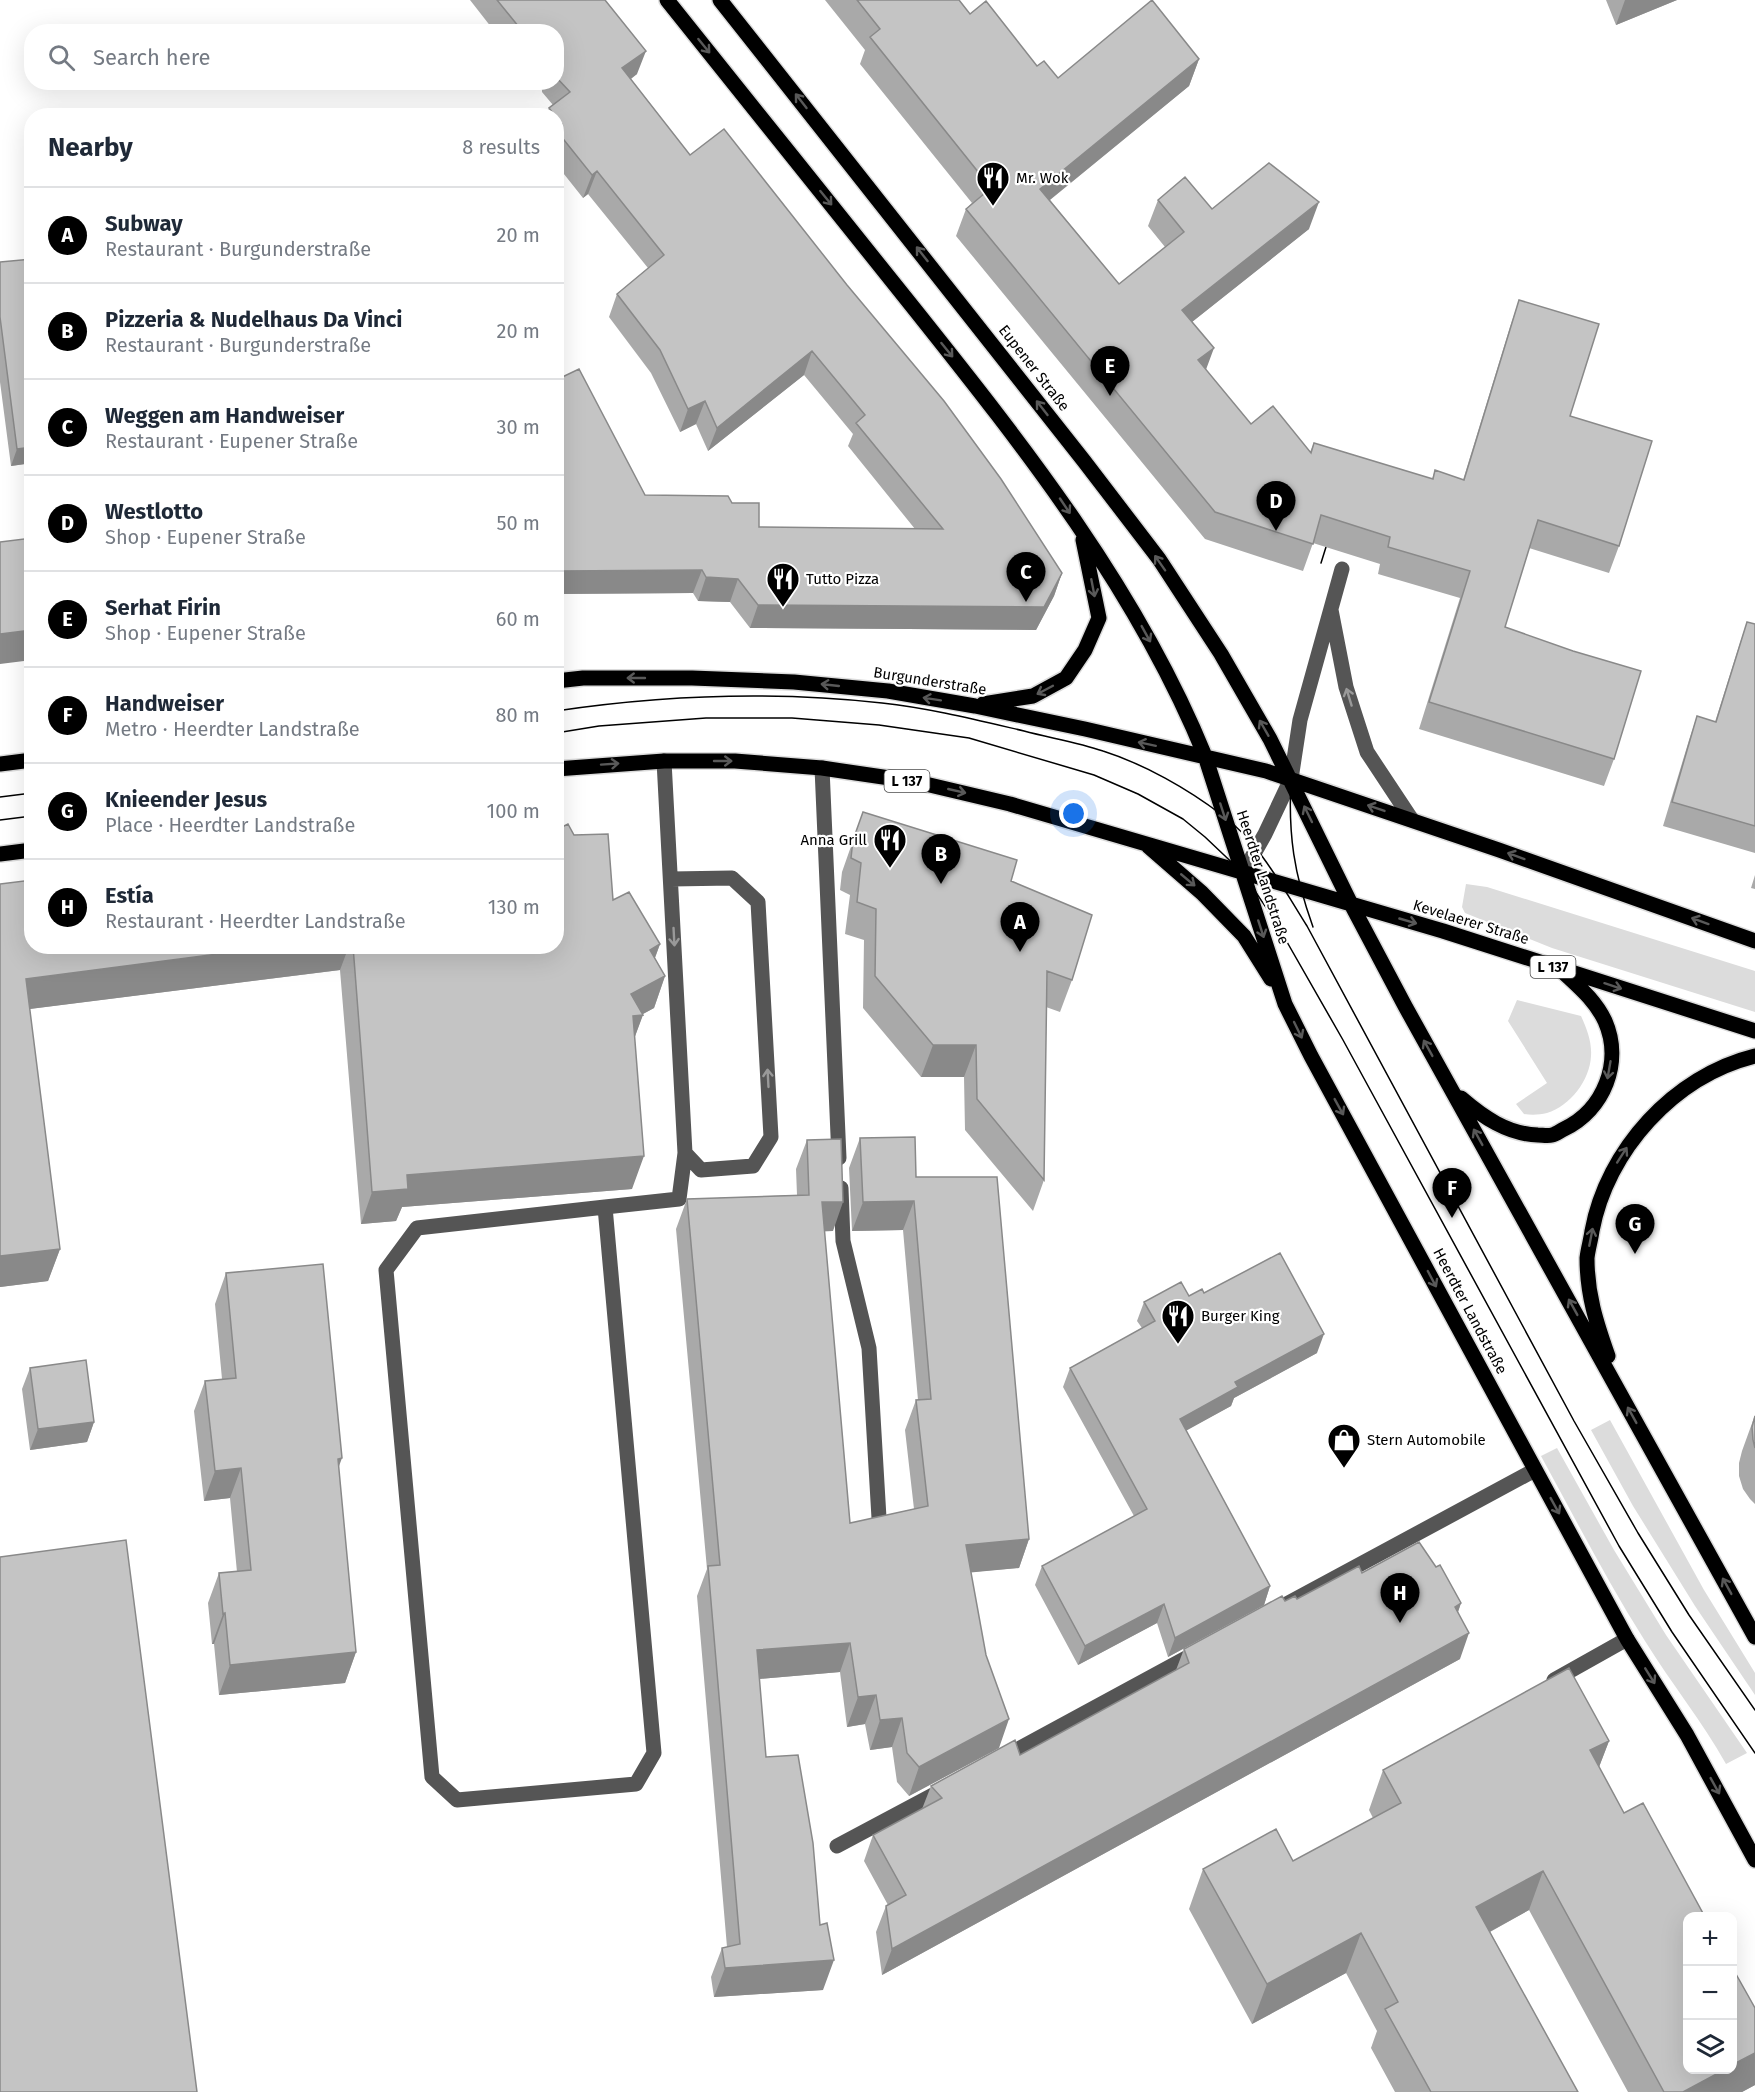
<!DOCTYPE html>
<html lang="en">
<head>
<meta charset="utf-8">
<style>
  :root { --surface:#fff; --page:#f6f6f7; --text:#1f2937; --muted:#747a83; --line:#e0e1e3; --accent:#000 }
  body { margin:0; font-family:"Fira Sans",sans-serif; background:var(--page); color:var(--text) }
  .controls { position:absolute; right:18px; bottom:18px; display:grid; overflow:hidden; border-radius:12px; box-shadow:0 6px 24px #0002 }
  .controls button { width:54px; height:54px; display:grid; place-items:center; padding:0; border:0; border-bottom:2px solid var(--line); background:var(--surface); color:var(--text); font:30px sans-serif }
  .you { position:absolute; left:1074px; top:814px; width:21px; height:21px; margin:-15px; border:4px solid #fff; border-radius:50%; background:#1a73e8; box-shadow:0 0 0 9px #1a73e833 }
  .badge { display:grid; place-items:center; width:39px; height:39px; border-radius:50%; background:var(--accent); color:#fff; font-size:20px; font-weight:700 }
  .pin { position:absolute; translate:-50% -50px; filter:drop-shadow(0 2px 3px #0008) }
  .pin::after { content:''; position:absolute; top:32px; width:21px; height:18px; background:inherit; clip-path:polygon(0 0,100% 0,50% 100%) }
  .list { margin:0; padding:0; list-style:none }
  h2 { display:flex; justify-content:space-between; align-items:center; height:78px; margin:0; padding:0 24px; font-size:26px }
  h2 small { font-size:20px; font-weight:400; color:var(--muted) }
  .list li { display:grid; grid-template-columns:39px 1fr auto; gap:18px; align-items:center; box-sizing:border-box; height:96px; padding:0 24px; border-top:2px solid var(--line) }
  .list b { display:block; font-size:22px; white-space:nowrap }
  .list p { margin:0; font-size:20px; white-space:nowrap; color:var(--muted) }
  .list em { font-size:20px; font-style:normal; color:var(--muted) }
  .icon { flex:none; width:33px; height:33px; fill:none; stroke:currentColor; stroke-width:2; stroke-linecap:round; stroke-linejoin:round }
  .map { position:relative; flex:none; width:1755px; height:2092px; overflow:hidden }
  .search { position:absolute; background:var(--surface); box-shadow:0 6px 24px #0002; left:24px; top:24px; width:540px; height:66px; display:flex; align-items:center; gap:15px; box-sizing:border-box; padding:0 21px; border-radius:24px; color:var(--muted); font-size:22px }
  .panel { position:absolute; background:var(--surface); box-shadow:0 6px 24px #0002; left:24px; top:108px; width:540px; height:846px; border-radius:24px }
  .map>svg:first-child { display:block }
</style>
</head>
<body>
<div class="map">
<svg width="1755" height="2092" viewBox="0 0 1755 2092">
  <rect width="100%" height="100%" fill="#fff"/>
  <path fill="#dcdcdc" d="M1466 884 1487 887 1755 971V1012L1552 948 1465 913 1462 907Z
    M1517 1000 1581 1016C1587 1029 1592 1042 1591 1056 1590 1080 1570 1106 1547 1113 1539 1115 1531 1115 1524 1114L1516 1104 1547 1083 1508 1021Z
    M1610 1420 1704 1590 1755 1673V1695L1695 1606 1633 1506 1591 1430Z
    M1557 1448 1614 1550 1666 1635 1747 1753 1726 1764C1702 1721 1671 1683 1645 1641 1607 1581 1575 1518 1541 1456Z"/>
  <g fill="none" stroke-linecap="round" stroke-linejoin="round">
    <g stroke="#dbdbdb" stroke-width="18">
      <path id="major" d="M667 0C750 104 833 207 916 311 1026 449 1138 591 1205 756L1285 1004 1311 1056 1627 1639 1687 1735 1755 1860
        M720 0 1084 461 1159 559 1221 654 1270 739 1351 904 1405 1006 1755 1637
        M556 681 583 678H692L794 682 888 691 975 706 1085 729 1266 771 1499 850 1755 941
        M983 704 1033 696 1066 678 1085 650 1099 618 1083 540
        M0 764 32 760
        M556 769 664 761H735L822 768 917 782 1010 804 1443 931 1755 1031
        M1148 846 1202 893 1244 936 1271 979
        M0 854 32 850
        M1461 1098C1483 1117 1507 1134 1538 1135 1542 1135 1548 1136 1552 1135 1556 1134 1560 1131 1564 1129 1604 1110 1623 1062 1605 1021 1595 1000 1579 987 1563 972
        M1608 1356C1596 1322 1587 1294 1587 1258 1588 1249 1591 1239 1592 1231 1607 1150 1674 1076 1755 1056"/>
    </g>
    <path stroke="#555" stroke-width="15" d="M1331 610 1346 687 1367 752 1412 820
      M822 768 839 1158
      M1243 873 1265 834 1291 779 1300 720 1342 569
      M671 879 732 878 758 902 771 1137 753 1166 701 1170 685 1153
      M841 1188 843 1241 869 1348 879 1518
      M605 1207 417 1228 386 1270 432 1777 457 1800 636 1784 654 1753 605 1207 679 1199 685 1153 664 761
      M1279 1608 1535 1470
      M1554 1680 1627 1639
      M1002 1758 1197 1652
      M837 1846 944 1789"/>
    <use href="#major" stroke="#000" stroke-width="15"/>
    <path stroke="#000" stroke-width="1.5" d="M1321 563 1326 547
      M556 711C664 695 773 691 882 703 929 708 977 720 1024 731 1050 738 1077 742 1103 751 1144 764 1188 789 1222 815 1259 842 1283 888 1307 926L1574 1421 1638 1533 1689 1615 1755 1710
      M556 733 599 726 706 718H792L879 725 969 738 1094 775 1138 794 1183 819 1205 837 1243 873 1275 921 1343 1040 1619 1546 1672 1632 1755 1753
      M1291 779C1288 835 1294 874 1313 927
      M0 797 32 793
      M0 820 32 816"/>
  </g>
  <path fill="#a9a9a9" d="M470 0H605L637 74 631 79 690 155 1062 573 1054 596 1036 630 750 628 730 602 698 601 693 593 556 594V380L645 495 732 503 759 527 915 529 848 446 853 434 804 375 708 451 696 424 680 432 651 373 609 317 617 294 648 268 588 194 583 198 556 164V116H546L549 108 553 105 542 92V90L537 82H556V32H495Z
    M825 0H959L970 14 1037 66 1058 78 1199 59 1189 86 1050 200 1119 284 1165 247 1148 226 1158 200 1309 229 1192 322 1206 370 1251 424 1310 452 1314 443 1432 479 1435 470 1463 480 1510 327 1519 300 1570 416 1619 546 1609 573 1529 548 1505 627 1614 759 1604 786 1419 729 1460 598 1378 574 1380 564 1313 543 1303 571 1205 539 956 236 966 209 972 203 860 64 865 50Z
    M1606 0H1677L1616 25Z
    M0 262 32 463 11 466 0 382Z
    M1747 622 1755 624V853L1663 826 1689 740 1697 716 1715 722 1739 646Z
    M863 812 1011 881 1072 980 1060 1012 1046 1007 1044 1180 1033 1211 965 1130 964 1077H921L863 1008 864 940 845 934 850 895 840 890 842 872Z
    M574 835 613 900 660 944 655 958 665 976 654 1008 643 1014 634 1039 632 1189 402 1207 396 1221 361 1224 340 970 29 1009 60 1249 48 1281 0 1287 32 946H556Z
    M1755 875V889L1751 888Z
    M860 1138 916 1177 1029 1539 1019 1568 971 1572 999 1748 909 1796 897 1782 892 1747 870 1750 865 1724 847 1727 840 1672 759 1679 766 1757 823 1990 714 1997 711 1977 722 1948 727 1947 697 1596 707 1569 676 1229 687 1199 797 1195 796 1169 807 1140 833 1231H824L850 1523 914 1509 905 1430 916 1400H918L903 1230 852 1231 849 1168Z
    M226 1273 338 1468 356 1652 345 1683 219 1695 214 1644H212L208 1603 219 1573 237 1572 230 1498 204 1501 194 1411 205 1381 222 1379 215 1304Z
    M1204 1293 1317 1353 1234 1398 1231 1406 1186 1430 1270 1586 1264 1605 1168 1657 1157 1623 1078 1665 1035 1585 1042 1566 1134 1516 1063 1387 1070 1368 1142 1328 1137 1321 1144 1302Z
    M30 1368 94 1422 87 1442 30 1450 22 1389Z
    M1755 1415V1504L1750 1499 1743 1489 1739 1476V1463L1742 1451Z
    M1436 1567 1461 1603 1458 1612 1460 1659 882 1975 876 1932 886 1906 888 1905 864 1861 873 1835 922 1809 931 1786 1020 1755 1176 1670 1184 1649 1285 1601 1297 1599 1362 1573Z
    M1609 1741 1599 1767 1755 2085 1742 2092H1628L1529 1910 1490 1932 1578 2092H1395L1371 2048 1377 2031 1346 1973 1252 2024 1189 1909 1203 1869 1293 1861 1373 1818 1369 1810 1383 1770Z"/>
  <path fill="#898989" d="M1625 0H1677L1616 25Z
    M646 51 637 74 614 91 622 68Z
    M1199 59 1189 86 1030 216 1040 189Z
    M597 171 588 194 583 198 592 175Z
    M1319 202 1309 229 1173 337 1182 310Z
    M1214 348 1204 375 1198 360Z
    M812 351 804 375 708 451 717 428Z
    M705 401 696 424 680 432 688 409Z
    M32 447V463L11 466 17 449Z
    M702 570 693 593 556 594 557 571Z
    M1062 573 1054 596 1036 630 750 628 758 605Z
    M706 577 738 579 730 602 698 601Z
    M32 630V660L0 664V634Z
    M660 944 648 976 650 950Z
    M280 946H349L340 970 14 1011 26 979Z
    M665 976 654 1008 641 1015H643L631 1047V994Z
    M933 1045H976L964 1077H921Z
    M644 1156 632 1189 402 1207 396 1221 361 1224 372 1192 407 1175Z
    M914 1201 903 1230 852 1231 863 1202Z
    M822 1202H843L833 1231 811 1232Z
    M60 1249 48 1281 0 1287V1256Z
    M1324 1334 1317 1353 1234 1398 1231 1406 1173 1438 1180 1419 1235 1382Z
    M94 1422 87 1442 30 1450 38 1429Z
    M342 1458 331 1488 338 1459Z
    M241 1468 230 1498 204 1501 215 1471Z
    M1029 1539 1019 1568 955 1574 966 1545Z
    M1270 1586 1264 1605 1168 1657 1175 1638Z
    M1461 1603 1452 1629 1455 1607Z
    M1164 1604 1157 1623 1078 1665 1085 1646Z
    M225 1613 214 1644H212L223 1614Z
    M1469 1633 1460 1659 882 1975 892 1949Z
    M850 1643 840 1672 746 1680 757 1650Z
    M356 1652 345 1683 219 1695 230 1665Z
    M876 1695 865 1724 847 1727 858 1697Z
    M902 1718 892 1747 870 1750 880 1720Z
    M1009 1719 999 1748 909 1796 919 1767Z
    M1609 1741 1594 1780 1590 1750Z
    M1543 1871 1529 1910 1462 1947 1476 1907Z
    M1361 1933 1346 1973 1252 2024 1267 1984Z
    M834 1960 823 1990 714 1997 725 1968Z
    M1755 2053V2085L1742 2092H1683L1724 2070H1732V2065Z"/>
  <path fill="#c4c4c4" stroke="#898989" stroke-width="1.5" d="M497 0H605L646 51 622 68 690 155 724 129 847 285 944 401 1001 479 1062 573 1044 607 758 605 738 579 706 577 702 570 557 571 556 575V444L563 443 556 430V380L579 369 645 495 728 496 732 503H759V527L943 529 856 423 865 415 812 351 717 428 705 401 688 409 660 350 617 294 664 255 597 171 592 175 556 130V128L562 124 556 118V116H555L549 108 570 92 556 77V32H523Z
    M857 0H959L970 14 986 1 1037 66 1044 61 1058 78 1152 0 1199 59 1040 189 1119 284 1184 232 1158 200 1185 177 1212 209 1269 163 1319 202 1182 310 1214 348 1198 360 1251 424 1273 406 1311 453 1314 443 1433 479 1435 470 1464 480 1519 300 1599 324 1570 416 1652 441 1619 546 1538 520 1505 627 1573 651 1641 671 1614 759 1429 702 1470 571 1388 547 1390 537 1321 515 1313 544 1215 512 966 209 991 188 870 37 880 29Z
    M32 259V447L17 449 0 317V262Z
    M32 538V630L0 634V542Z
    M1747 622 1755 624V826L1672 802 1697 716 1716 722Z
    M863 812 1017 860 1011 881 1092 915 1072 980 1047 971 1044 1180 977 1099 976 1045H933L875 976 876 909 857 902 861 863 851 858 853 840Z
    M568 824 574 835 608 834 613 900 629 892 660 944 650 950 665 976 631 994 643 1015 633 1016 644 1156 407 1175 408 1189 372 1192 353 946H556V830Z
    M32 880V946H280L26 979 60 1249 0 1256V884Z
    M915 1137 916 1177H997L1029 1539 966 1545 986 1655 1009 1719 919 1767 907 1753 902 1718 880 1720 876 1695 858 1697 850 1643 757 1650 766 1757 798 1755 813 1843 820 1925 827 1923 834 1960 725 1968 722 1948 740 1944 708 1566 720 1565 687 1199 809 1195 807 1140 841 1139 843 1202H822L850 1523 928 1506 916 1400 931 1399 914 1201 863 1202 860 1138Z
    M1280 1253 1324 1334 1235 1382 1238 1387 1180 1419 1270 1586 1175 1638 1164 1604 1085 1646 1042 1566 1147 1509 1070 1368 1155 1321 1144 1302 1181 1282 1189 1296 1202 1289 1204 1293Z
    M323 1264 342 1458 338 1459 356 1652 230 1665 225 1613 223 1614 219 1573 251 1570 241 1468 215 1471 205 1381 236 1378 226 1273Z
    M86 1360 94 1422 38 1429 30 1368Z
    M1755 1416V1448L1753 1440 1752 1427Z
    M126 1540 197 2092H0V1557Z
    M1419 1542 1436 1567 1440 1565 1461 1603 1455 1607 1469 1633 892 1949 886 1906 906 1895 873 1835 942 1798 931 1786 1015 1740 1020 1755 1189 1663 1184 1649 1282 1596 1285 1601 1295 1596 1297 1599 1359 1566 1362 1573Z
    M1569 1668 1609 1741 1590 1750 1624 1813 1643 1803 1705 1917H1688V2070H1724L1683 2092H1664L1543 1871 1476 1907 1578 2092H1431L1385 2009 1398 2002 1361 1933 1267 1984 1203 1869 1276 1829 1293 1861 1401 1803 1383 1770Z
    M1732 1967 1755 2008V2053L1732 2065Z"/>
  <defs><path id="oneway-shaft" d="M-6 0H5M1.5-3L5.5 0L1.5 3" fill="none" stroke-width="1.6" stroke-linecap="round" stroke-linejoin="round" transform="scale(1.5)"/></defs>
  <g stroke="#595959">
    <use href="#oneway-shaft" transform="translate(704 46) rotate(51)"/>
    <use href="#oneway-shaft" transform="translate(801 101) rotate(-128)"/>
    <use href="#oneway-shaft" transform="translate(826 198) rotate(51)"/>
    <use href="#oneway-shaft" transform="translate(922 254) rotate(-128)"/>
    <use href="#oneway-shaft" transform="translate(947 350) rotate(51)"/>
    <use href="#oneway-shaft" transform="translate(1042 408) rotate(-128)"/>
    <use href="#oneway-shaft" transform="translate(1065 506) rotate(56)"/>
    <use href="#oneway-shaft" transform="translate(1160 563) rotate(-125)"/>
    <use href="#oneway-shaft" transform="translate(1093 588) rotate(79)"/>
    <use href="#oneway-shaft" transform="translate(1146 634) rotate(61)"/>
    <use href="#oneway-shaft" transform="translate(636 678) rotate(180)"/>
    <use href="#oneway-shaft" transform="translate(830 685) rotate(-174)"/>
    <use href="#oneway-shaft" transform="translate(1045 690) rotate(152)"/>
    <use href="#oneway-shaft" transform="translate(932 699) rotate(-171)"/>
    <use href="#oneway-shaft" transform="translate(1264 728) rotate(-120)"/>
    <use href="#oneway-shaft" transform="translate(1147 744) rotate(-168)"/>
    <use href="#oneway-shaft" transform="translate(723 761)"/>
    <use href="#oneway-shaft" transform="translate(610 764) rotate(-4)"/>
    <use href="#oneway-shaft" transform="translate(957 791) rotate(13)"/>
    <use href="#oneway-shaft" transform="translate(1376 808) rotate(-161)"/>
    <use href="#oneway-shaft" transform="translate(1223 812) rotate(72)"/>
    <use href="#oneway-shaft" transform="translate(1308 814) rotate(-116)"/>
    <use href="#oneway-shaft" transform="translate(1516 856) rotate(-160)"/>
    <use href="#oneway-shaft" transform="translate(1188 880) rotate(40)"/>
    <use href="#oneway-shaft" transform="translate(1408 921) rotate(16)"/>
    <use href="#oneway-shaft" transform="translate(1700 921) rotate(-160)"/>
    <use href="#oneway-shaft" transform="translate(1261 929) rotate(72)"/>
    <use href="#oneway-shaft" transform="translate(1613 986) rotate(18)"/>
    <use href="#oneway-shaft" transform="translate(1298 1030) rotate(64)"/>
    <use href="#oneway-shaft" transform="translate(1428 1048) rotate(-119)"/>
    <use href="#oneway-shaft" transform="translate(1609 1070) rotate(100)"/>
    <use href="#oneway-shaft" transform="translate(1339 1107) rotate(61)"/>
    <use href="#oneway-shaft" transform="translate(1478 1137) rotate(-119)"/>
    <use href="#oneway-shaft" transform="translate(1622 1155) rotate(-57)"/>
    <use href="#oneway-shaft" transform="translate(1591 1237) rotate(-79)"/>
    <use href="#oneway-shaft" transform="translate(1432 1279) rotate(62)"/>
    <use href="#oneway-shaft" transform="translate(1573 1307) rotate(-119)"/>
    <use href="#oneway-shaft" transform="translate(1632 1415) rotate(-119)"/>
    <use href="#oneway-shaft" transform="translate(1555 1506) rotate(61)"/>
    <use href="#oneway-shaft" transform="translate(1727 1586) rotate(-119)"/>
    <use href="#oneway-shaft" transform="translate(1650 1676) rotate(58)"/>
    <use href="#oneway-shaft" transform="translate(1715 1786) rotate(61)"/>
  </g>
  <g stroke="#999">
    <use href="#oneway-shaft" transform="translate(1349 697) rotate(-107)"/>
    <use href="#oneway-shaft" transform="translate(674 937) rotate(87)"/>
    <use href="#oneway-shaft" transform="translate(768 1078) rotate(-93)"/>
  </g>
  <defs>
    <g id="restaurant-pin" transform="scale(1.725)"><path d="M0 17L-7.5 6A9.5 9.5 0 1 1 7.5 6Z" fill="#000" stroke="#fff"/><path d="M-5-6h1v4h1v-4h1v4h1v-4h1v5L-1.5 .5V6h-2V.5L-5-1ZM5-6V6H3V1.5H1.5Q1.5-4 5-6Z" fill="#fff"/></g>
    <g id="shop-pin" transform="scale(1.725)"><path d="M0 17L-7.5 6A9.5 9.5 0 1 1 7.5 6Z" fill="#000" stroke="#fff"/><path d="M-5-2.5h2.3a2.7 3.5 0 0 1 5.4 0H5L5.5 6h-11ZM-1.5-2.5h3a1.5 2.3 0 0 0-3 0Z" fill="#fff"/></g>
  </defs>
  <g fill-rule="evenodd">
    <use href="#restaurant-pin" x="993" y="178"/>
    <use href="#restaurant-pin" x="783" y="579"/>
    <use href="#restaurant-pin" x="890" y="840"/>
    <use href="#restaurant-pin" x="1178" y="1316"/>
    <use href="#shop-pin" x="1344" y="1440"/>
  </g>
  <g text-anchor="middle" stroke-width="4.5" stroke-linejoin="round" paint-order="stroke">
    <g fill="#fff" stroke="#4c4c4c" stroke-width="1.5">
      <rect x="884.5" y="770" width="45" height="22" rx="4.5"/>
      <rect x="1530.5" y="956" width="45" height="22" rx="4.5"/>
    </g>
    <g font-size="14" font-weight="bold" fill="#000">
      <text x="907" y="786">L 137</text>
      <text x="1553" y="972">L 137</text>
    </g>
    <g font-size="15" fill="#000" stroke="#fff" text-anchor="start">
      <text x="1016" y="183">Mr. Wok</text>
      <text x="806" y="584">Tutto Pizza</text>
      <text x="867" y="845" text-anchor="end">Anna Grill</text>
      <text x="1201" y="1321">Burger King</text>
      <text x="1367" y="1445">Stern Automobile</text>
    </g>
    <g font-size="15" fill="#000" stroke="#fff">
      <text transform="translate(1034 368) rotate(52)" y="5">Eupener Straße</text>
      <text transform="translate(930 681) rotate(9)" y="5">Burgunderstraße</text>
      <text transform="translate(1263 877) rotate(72)" y="5">Heerdter Landstraße</text>
      <text transform="translate(1471 922) rotate(17)" y="5">Kevelaerer Straße</text>
      <text transform="translate(1470 1311) rotate(62)" y="5">Heerdter Landstraße</text>
    </g>
  </g>
</svg>
<div class="controls">
<button>+</button>
<button>−</button>
<button><svg class="icon" aria-label="layers" viewBox="0 0 24 24"><path d="M12 4l9 5-9 5-9-5zM3 14l9 5 9-5"/></svg></button>
</div>
<div class="you"></div>
<div class="pin badge" style="left:1020px;top:952px">A</div>
<div class="pin badge" style="left:941px;top:884px">B</div>
<div class="pin badge" style="left:1026px;top:602px">C</div>
<div class="pin badge" style="left:1276px;top:531px">D</div>
<div class="pin badge" style="left:1110px;top:396px">E</div>
<div class="pin badge" style="left:1452px;top:1218px">F</div>
<div class="pin badge" style="left:1635px;top:1254px">G</div>
<div class="pin badge" style="left:1400px;top:1623px">H</div>
<div class="search"><svg class="icon" aria-label="search" viewBox="0 0 24 24"><circle cx="10" cy="10" r="6"/><path d="M15 15l6 6"/></svg>Search here</div>
<section class="panel">
<h2>Nearby<small>8 results</small></h2>
<ul class="list">
<li><span class="badge">A</span><div><b>Subway</b><p>Restaurant · Burgunderstraße</p></div><em>20 m</em></li>
<li><span class="badge">B</span><div><b>Pizzeria &amp; Nudelhaus Da Vinci</b><p>Restaurant · Burgunderstraße</p></div><em>20 m</em></li>
<li><span class="badge">C</span><div><b>Weggen am Handweiser</b><p>Restaurant · Eupener Straße</p></div><em>30 m</em></li>
<li><span class="badge">D</span><div><b>Westlotto</b><p>Shop · Eupener Straße</p></div><em>50 m</em></li>
<li><span class="badge">E</span><div><b>Serhat Firin</b><p>Shop · Eupener Straße</p></div><em>60 m</em></li>
<li><span class="badge">F</span><div><b>Handweiser</b><p>Metro · Heerdter Landstraße</p></div><em>80 m</em></li>
<li><span class="badge">G</span><div><b>Knieender Jesus</b><p>Place · Heerdter Landstraße</p></div><em>100 m</em></li>
<li><span class="badge">H</span><div><b>Estía</b><p>Restaurant · Heerdter Landstraße</p></div><em>130 m</em></li>
</ul>
</section>
</div>
</body>
</html>
